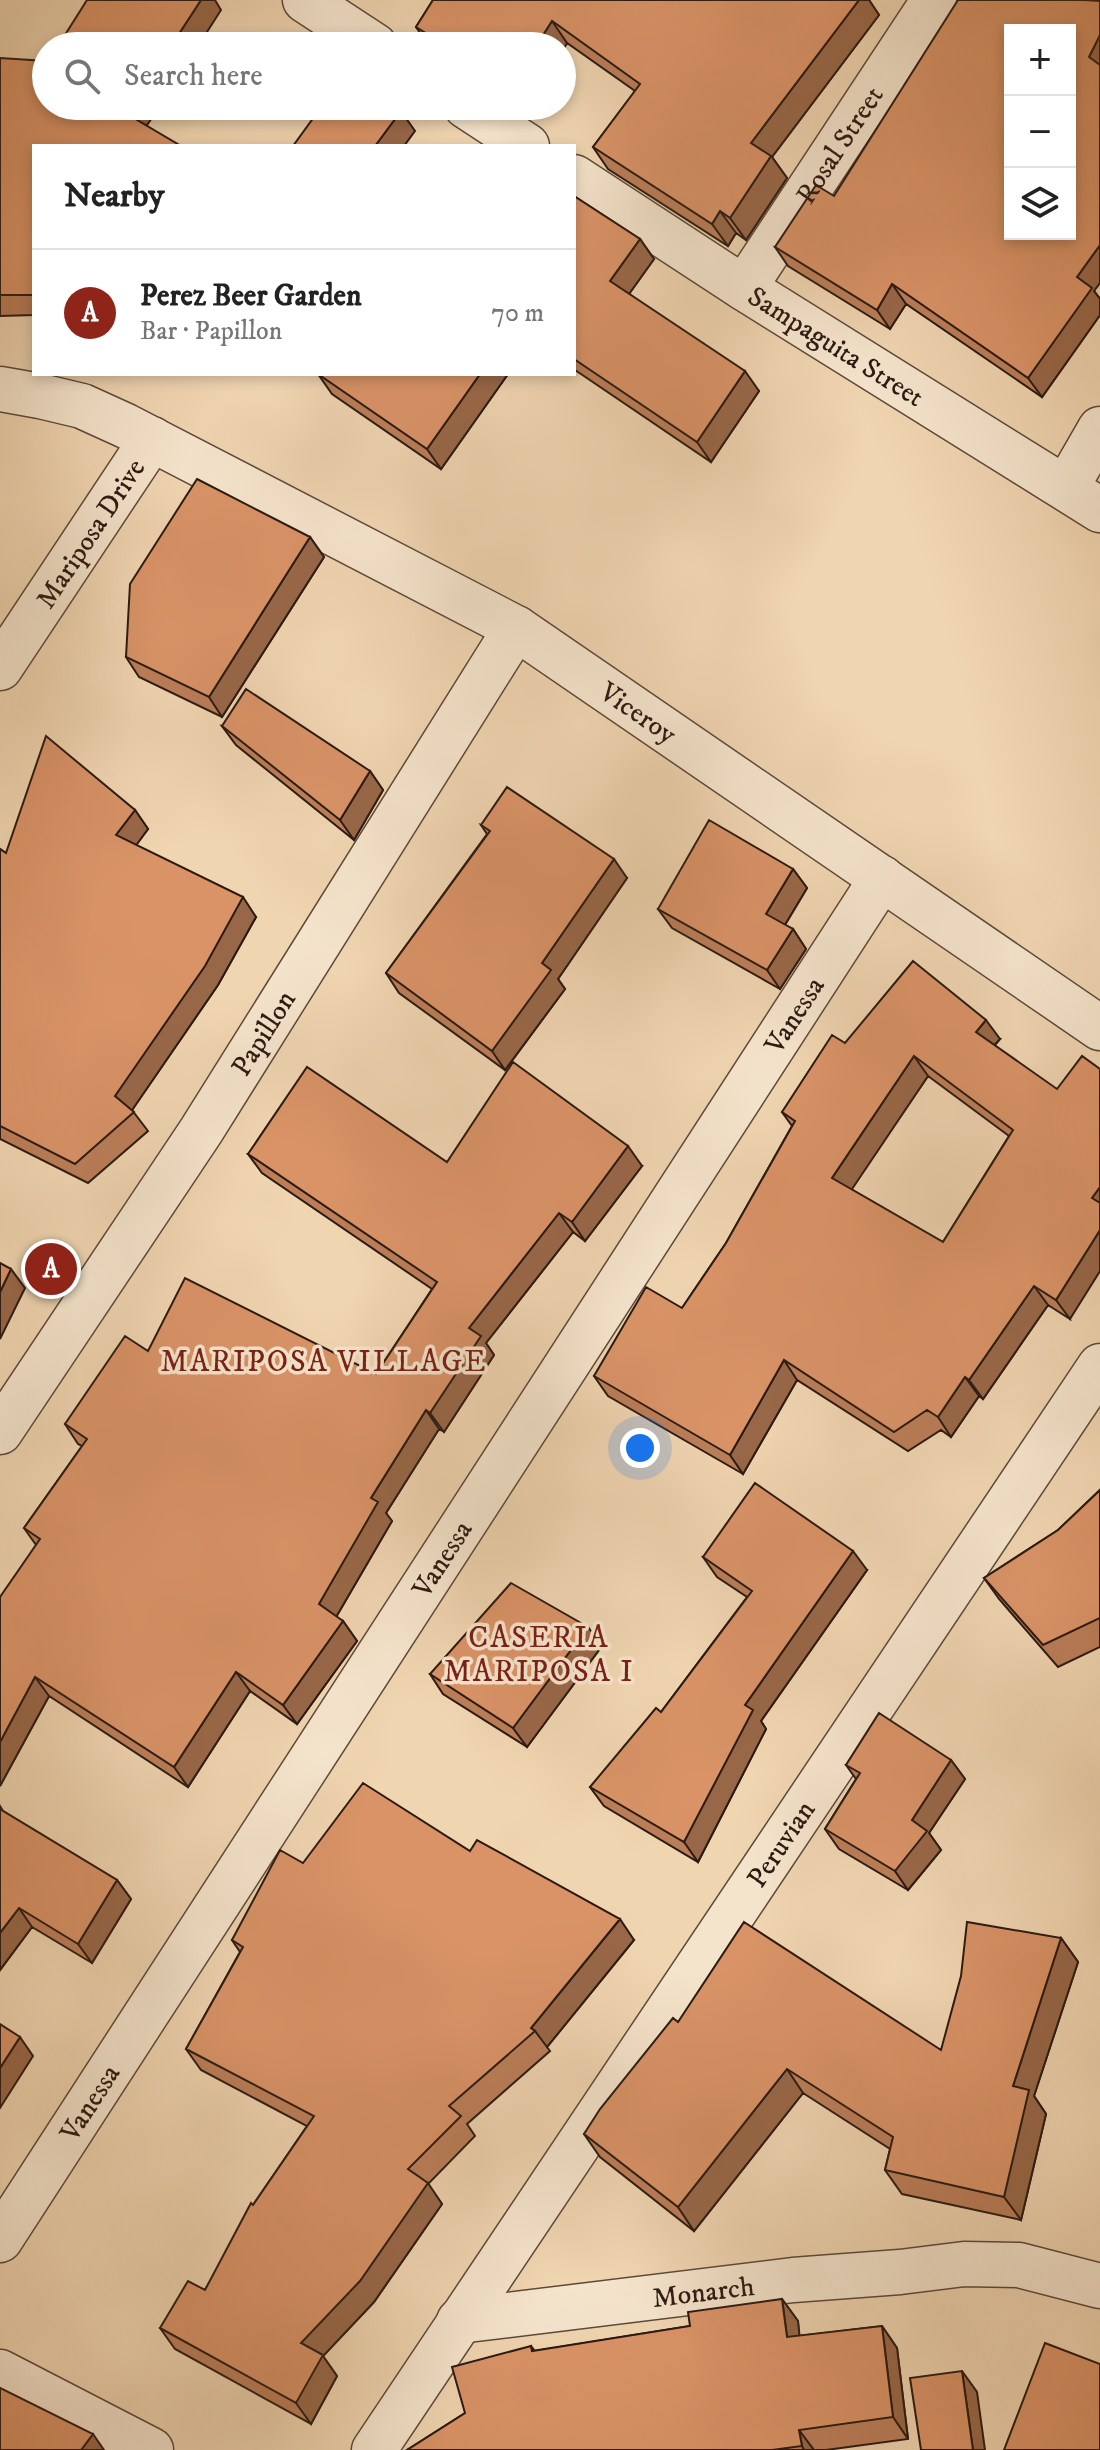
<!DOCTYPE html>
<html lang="en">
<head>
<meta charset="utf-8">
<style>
  :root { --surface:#fff; --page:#f6f6f6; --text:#222; --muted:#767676; --line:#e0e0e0; --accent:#8f2418 }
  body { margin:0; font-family:"IM FELL DW Pica",serif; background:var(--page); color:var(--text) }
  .controls { position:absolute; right:24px; top:24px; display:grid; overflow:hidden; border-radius:0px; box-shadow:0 4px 12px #0003 }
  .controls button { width:72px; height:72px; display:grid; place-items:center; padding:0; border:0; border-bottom:2px solid var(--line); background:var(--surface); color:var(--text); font:40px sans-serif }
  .you { position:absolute; left:640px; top:1448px; width:28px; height:28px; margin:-20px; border:6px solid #fff; border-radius:50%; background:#1a73e8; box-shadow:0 0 0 12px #1a73e833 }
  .badge { display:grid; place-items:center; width:52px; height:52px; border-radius:50%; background:var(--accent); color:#fff; font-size:26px; font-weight:700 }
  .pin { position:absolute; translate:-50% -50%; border:4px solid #fff; box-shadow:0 2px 8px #0006 }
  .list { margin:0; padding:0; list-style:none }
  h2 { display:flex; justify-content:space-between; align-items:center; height:104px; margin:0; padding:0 32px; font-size:34px }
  h2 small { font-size:26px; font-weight:400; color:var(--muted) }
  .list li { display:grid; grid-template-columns:52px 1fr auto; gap:24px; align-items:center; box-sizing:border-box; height:128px; padding:0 32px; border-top:2px solid var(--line) }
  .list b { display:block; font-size:30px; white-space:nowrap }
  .list p { margin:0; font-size:26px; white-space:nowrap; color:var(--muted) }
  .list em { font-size:26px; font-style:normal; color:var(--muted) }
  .icon { flex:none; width:44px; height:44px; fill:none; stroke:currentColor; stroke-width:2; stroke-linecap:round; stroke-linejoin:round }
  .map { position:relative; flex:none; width:1100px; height:2450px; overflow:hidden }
  .search { position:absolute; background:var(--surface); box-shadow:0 4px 12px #0003; left:32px; top:32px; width:544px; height:88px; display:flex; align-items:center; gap:20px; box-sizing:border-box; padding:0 28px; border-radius:44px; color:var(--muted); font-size:30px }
  .panel { position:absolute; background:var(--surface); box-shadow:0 4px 12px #0003; left:32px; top:144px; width:544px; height:232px; border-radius:0px }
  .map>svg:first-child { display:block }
</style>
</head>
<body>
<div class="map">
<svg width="1100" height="2450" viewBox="0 0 1100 2450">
  <rect width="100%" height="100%" fill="#f0d5b1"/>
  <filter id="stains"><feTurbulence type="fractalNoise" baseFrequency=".0025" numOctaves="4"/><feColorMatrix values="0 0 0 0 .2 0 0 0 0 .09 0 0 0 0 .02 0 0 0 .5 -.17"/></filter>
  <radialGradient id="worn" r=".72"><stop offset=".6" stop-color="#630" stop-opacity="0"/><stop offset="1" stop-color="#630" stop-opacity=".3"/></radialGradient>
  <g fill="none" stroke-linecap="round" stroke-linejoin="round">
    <g stroke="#5c493a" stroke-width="47">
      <g id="minor">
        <path d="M305 0 375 46"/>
        <path d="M466 106 527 146"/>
        <path id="s1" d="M574 177 744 288 1100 510"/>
        <path id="s2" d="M744 288 934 0"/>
        <path id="s3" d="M0 389 40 396 82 406 126 426 516 628 1100 1028"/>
        <path d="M1066 488 1100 429"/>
        <path id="s4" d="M0 668 152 439"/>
        <path id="s5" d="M0 1432 201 1131 516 628"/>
        <path id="s6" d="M0 2240 882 878"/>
        <path id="s7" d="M459 2321 793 2280 900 2272 964 2264 1019 2265 1100 2286"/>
        <path d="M0 2372 151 2450"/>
        <path id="s8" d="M374 2450 1100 1366"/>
      </g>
    </g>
    <use href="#minor" stroke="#f5e4cc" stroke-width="44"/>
  </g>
  <path fill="#bb7e59" stroke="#2b1a13" stroke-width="2" fill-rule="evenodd" d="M433 0H869L879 15 772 157 787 178 746 240 736 233 728 246 608 169 593 147 635 91 567 43 562 46H429L416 27Z
    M0 58 34 146V315L0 316Z
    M574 196 640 239 654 259 629 294 759 391 711 462 575 370 574 371Z
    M775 247 1094 291 1100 299V315L1042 397 906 304 890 329 788 266Z
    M318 374H508L441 469 332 394Z
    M310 537 324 557 222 717 139 677 126 657Z
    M222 726 370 771 383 790 354 840 236 745Z
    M135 810 148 829 136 845 256 917 218 985 132 1110 148 1131 88 1183 0 1139V849L6 853Z
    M481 825 627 878 558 979 565 989 505 1070 399 993 386 973 487 834Z
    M793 869 807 888 785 925 793 929 806 949 780 989 672 928 658 909Z
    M1000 1039 995 1045 1070 1319 1048 1305 983 1399 979 1396 951 1437 941 1430 908 1451 797 1380 743 1474 608 1396 594 1376 682 1308 726 1243 792 1126 782 1112 845 1043ZM928 1076 1009 1136 943 1242 851 1189Z
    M248 1154 447 1162 642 1166 585 1241 573 1232 486 1343 494 1355 444 1432 439 1429 386 1513 392 1521 336 1617 343 1621 357 1641 297 1724 250 1691 188 1787 49 1696 0 1786 36 1545 24 1528 82 1446 78 1444 65 1424 148 1351 376 1374 432 1289 262 1173Z
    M1100 1490V1647L1058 1667 999 1599 984 1578 1058 1530Z
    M703 1557 867 1570 761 1721 766 1729 698 1862 604 1806 590 1787 661 1712 747 1597 717 1577Z
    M602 1646 527 1747 443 1694 430 1674Z
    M951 1760 965 1779 929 1833 941 1850 908 1890 839 1849 825 1829 856 1779 846 1765Z
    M0 1806 3 1811 117 1880 131 1899 92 1963 32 1927 0 1970Z
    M470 1851 634 1940 547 2047 550 2051 467 2124 475 2136 428 2184 442 2204 374 2302 323 2356 337 2376 311 2424 175 2349 160 2328 205 2290 253 2205 307 2126 201 2070 186 2049 240 1952 232 1940 303 1863Z
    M1061 1938 1078 1962 1034 2096 1046 2114 1021 2220 902 2194 885 2170 890 2149 803 2093 694 2231 600 2157 584 2134 678 2022 941 2050Z
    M782 2299 798 2321 799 2336 882 2326 897 2348 908 2439 826 2450H407L465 2413 531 2346 535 2351 690 2326Z"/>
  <path fill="#986748" stroke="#2b1a13" stroke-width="2" d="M201 0H215L221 10 198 46H171Z
    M859 0H869L879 15 772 157 787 178 746 240 730 218 751 143Z
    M552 21 567 43 562 52V46H536Z
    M1100 35V73L1089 57Z
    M133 106H160L141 134 127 114Z
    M401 111 415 131 404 146H375Z
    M720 211 736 233 728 246 712 224Z
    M640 239 654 259 624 301 610 281Z
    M1100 245V283L1094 291 1100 299V315L1042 397 1028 378 1077 277Z
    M892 284 906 304 890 329 877 310Z
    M745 371 759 391 711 462 697 442Z
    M480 374H508L441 469 427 449Z
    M310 537 324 557 222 717 209 697Z
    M370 771 383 790 354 840 340 820Z
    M135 810 148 829 129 855 116 835Z
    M614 859 627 878 558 979 565 989 505 1070 492 1051 542 963Z
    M793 869 807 888 780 933 766 914Z
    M243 897 256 917 218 985 128 1116 115 1096Z
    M793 929 806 949 780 989 767 970Z
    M986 1020 1000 1039 989 1051 976 1032Z
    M914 1056 928 1076 846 1198 832 1178Z
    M628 1146 642 1166 585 1241 572 1222Z
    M1100 1187V1209L1092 1198Z
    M559 1213 573 1232 486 1343 494 1355 444 1432 430 1413 469 1328Z
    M1100 1230V1271L1070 1319 1056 1300Z
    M11 1269 25 1288 0 1339V1292Z
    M1034 1286 1048 1305 983 1399 969 1380Z
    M784 1360 797 1380 743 1474 730 1455Z
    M965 1377 979 1396 951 1437 938 1417Z
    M426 1410 439 1429 386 1513 392 1521 332 1624 319 1604 371 1498Z
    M853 1551 867 1570 761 1721 766 1729 698 1862 684 1842 745 1705Z
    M343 1621 357 1641 297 1724 283 1705Z
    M588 1627 602 1646 527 1747 513 1728Z
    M236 1672 250 1691 188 1787 174 1767Z
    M35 1677 49 1696 0 1786V1742Z
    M951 1760 965 1779 929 1833 941 1850 908 1890 895 1871 912 1820Z
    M117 1880 131 1899 92 1963 78 1944Z
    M19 1908 32 1927 0 1970V1933Z
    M620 1919 634 1940 547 2047 535 2031 531 2028Z
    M1061 1938 1078 1962 1034 2096 1046 2114 1021 2220 1004 2197 1013 2086Z
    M20 2037 33 2056 0 2108V2068Z
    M787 2069 803 2093 694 2231 678 2207Z
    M428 2183 442 2204 374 2302 323 2356 337 2376 311 2424 296 2403 301 2343Z
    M782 2299 798 2321 802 2359 787 2337Z
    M882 2326 897 2348 908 2439 893 2417Z
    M962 2371 977 2392 985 2450H973Z
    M799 2430 814 2450H804L802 2446Z
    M93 2434 104 2450H81Z"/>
  <path fill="#d99367" stroke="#2b1a13" stroke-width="2" fill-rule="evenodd" d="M87 0H201L171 46H58Z
    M433 0H859L751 143 771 156 730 218 720 211 712 224 593 147 640 84 552 21 536 46H447L416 27Z
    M958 0H1084L1100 1V35L1089 57 1100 65V245L1077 277 1092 288 1028 378 892 284 877 310 775 247 816 185 834 196ZM1010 30H1070V234H1010Z
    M0 58 46 61V106H133L127 114 181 146H34V295H0Z
    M322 106H393L401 111 375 146H293Z
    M574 196 640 239 610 281 745 371 697 442 574 359Z
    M318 374H480L427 449Z
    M197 479 310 537 209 697 126 657 130 584Z
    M246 689 370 771 340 820 222 726Z
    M46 736 135 810 116 835 243 897 205 966 115 1096 134 1112 75 1164 0 1126V849L6 853Z
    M507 787 614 859 542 963 551 970 492 1051 386 973 490 831 481 825Z
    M709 820 793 869 766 914 793 929 767 970 658 909Z
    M913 961 986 1020 976 1032 1057 1089 1082 1056 1100 1069V1187L1092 1198 1100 1203V1230L1056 1300 1034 1286 969 1380 965 1377 938 1417 927 1410 894 1432 784 1360 730 1455 594 1376 646 1287 682 1308 726 1243 795 1121 782 1112 832 1035 845 1043ZM914 1056 1013 1130 943 1242 832 1178Z
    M513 1062 628 1146 572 1222 559 1213 469 1328 481 1336 430 1413 426 1410 371 1498 378 1502 319 1604 343 1621 283 1705 236 1672 174 1767 35 1677 0 1742V1597L40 1539 24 1528 87 1439 65 1424 125 1336 148 1351 185 1278 376 1374 437 1282 248 1154 307 1067 447 1162Z
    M0 1263 11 1269 0 1292Z
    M755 1483 853 1551 745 1705 753 1710 684 1842 590 1787 656 1708 661 1712 752 1591 703 1557Z
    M1100 1490V1618L1043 1645 984 1578 1058 1530Z
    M511 1583 588 1627 513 1728 430 1674Z
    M879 1713 951 1760 912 1820 927 1831 895 1871 825 1829 860 1773 846 1765Z
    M363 1783 470 1851 477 1840 620 1919 531 2028 535 2031 449 2106 461 2116 408 2169 428 2183 360 2281 301 2343 323 2355 296 2403 160 2328 188 2281 205 2290 251 2203 253 2205 314 2116 186 2049 243 1947 232 1940 280 1850 303 1863Z
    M0 1809 117 1880 78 1944 19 1908 0 1933Z
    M744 1922 941 2050 961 1976 967 1922 1061 1938 1013 2086 1029 2090 1004 2197 885 2170 893 2137 787 2069 678 2207 584 2134 600 2109 673 2018 678 2022Z
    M0 2024 20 2037 0 2068Z
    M782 2299 787 2337 882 2326 893 2417 799 2430 802 2446 772 2450H407L465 2413 452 2367 531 2346 532 2351 690 2326 688 2312Z
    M1045 2343 1100 2364V2450H1004Z
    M962 2371 973 2450H921L910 2378Z
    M0 2388 93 2434 81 2450H0Z"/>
  <g text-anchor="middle" stroke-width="7" stroke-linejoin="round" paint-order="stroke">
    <g font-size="28" fill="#2b1a13" stroke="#f5e4cc">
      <text dy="10" stroke="none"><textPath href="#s2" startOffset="172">Rosal Street</textPath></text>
      <text dy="10" stroke="none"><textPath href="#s1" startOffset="312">Sampaguita Street</textPath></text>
      <text dy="10" stroke="none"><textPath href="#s4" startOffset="162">Mariposa Drive</textPath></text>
      <text dy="10" stroke="none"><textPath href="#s3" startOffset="720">Viceroy</textPath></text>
      <text dy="10" stroke="none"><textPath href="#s6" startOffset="1460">Vanessa</textPath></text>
      <text dy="10" stroke="none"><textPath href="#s5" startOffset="478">Papillon</textPath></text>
      <text dy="10" stroke="none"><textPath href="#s6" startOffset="812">Vanessa</textPath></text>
      <text dy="10" stroke="none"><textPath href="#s8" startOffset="730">Peruvian</textPath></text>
      <text dy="10" stroke="none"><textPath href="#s6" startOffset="164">Vanessa</textPath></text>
      <text dy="10" stroke="none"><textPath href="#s7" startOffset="246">Monarch</textPath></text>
    </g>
    <g font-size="30" letter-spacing="2" fill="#7a1f14" stroke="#f5e4cc">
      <text x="324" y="1371">MARIPOSA VILLAGE</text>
      <text x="539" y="1647">CASERIA<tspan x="539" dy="34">MARIPOSA I</tspan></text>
    </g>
  </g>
  <rect width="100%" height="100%" filter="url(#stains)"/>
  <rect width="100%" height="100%" fill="url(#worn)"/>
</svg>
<div class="controls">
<button>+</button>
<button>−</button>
<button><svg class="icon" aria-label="layers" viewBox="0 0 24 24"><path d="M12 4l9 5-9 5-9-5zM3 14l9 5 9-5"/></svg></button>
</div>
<div class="you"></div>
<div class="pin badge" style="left:51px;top:1269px">A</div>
<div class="search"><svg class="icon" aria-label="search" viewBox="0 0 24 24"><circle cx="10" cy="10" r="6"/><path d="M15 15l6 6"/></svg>Search here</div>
<section class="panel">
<h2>Nearby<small></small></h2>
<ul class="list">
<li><span class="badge">A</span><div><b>Perez Beer Garden</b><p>Bar · Papillon</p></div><em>70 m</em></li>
</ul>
</section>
</div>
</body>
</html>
